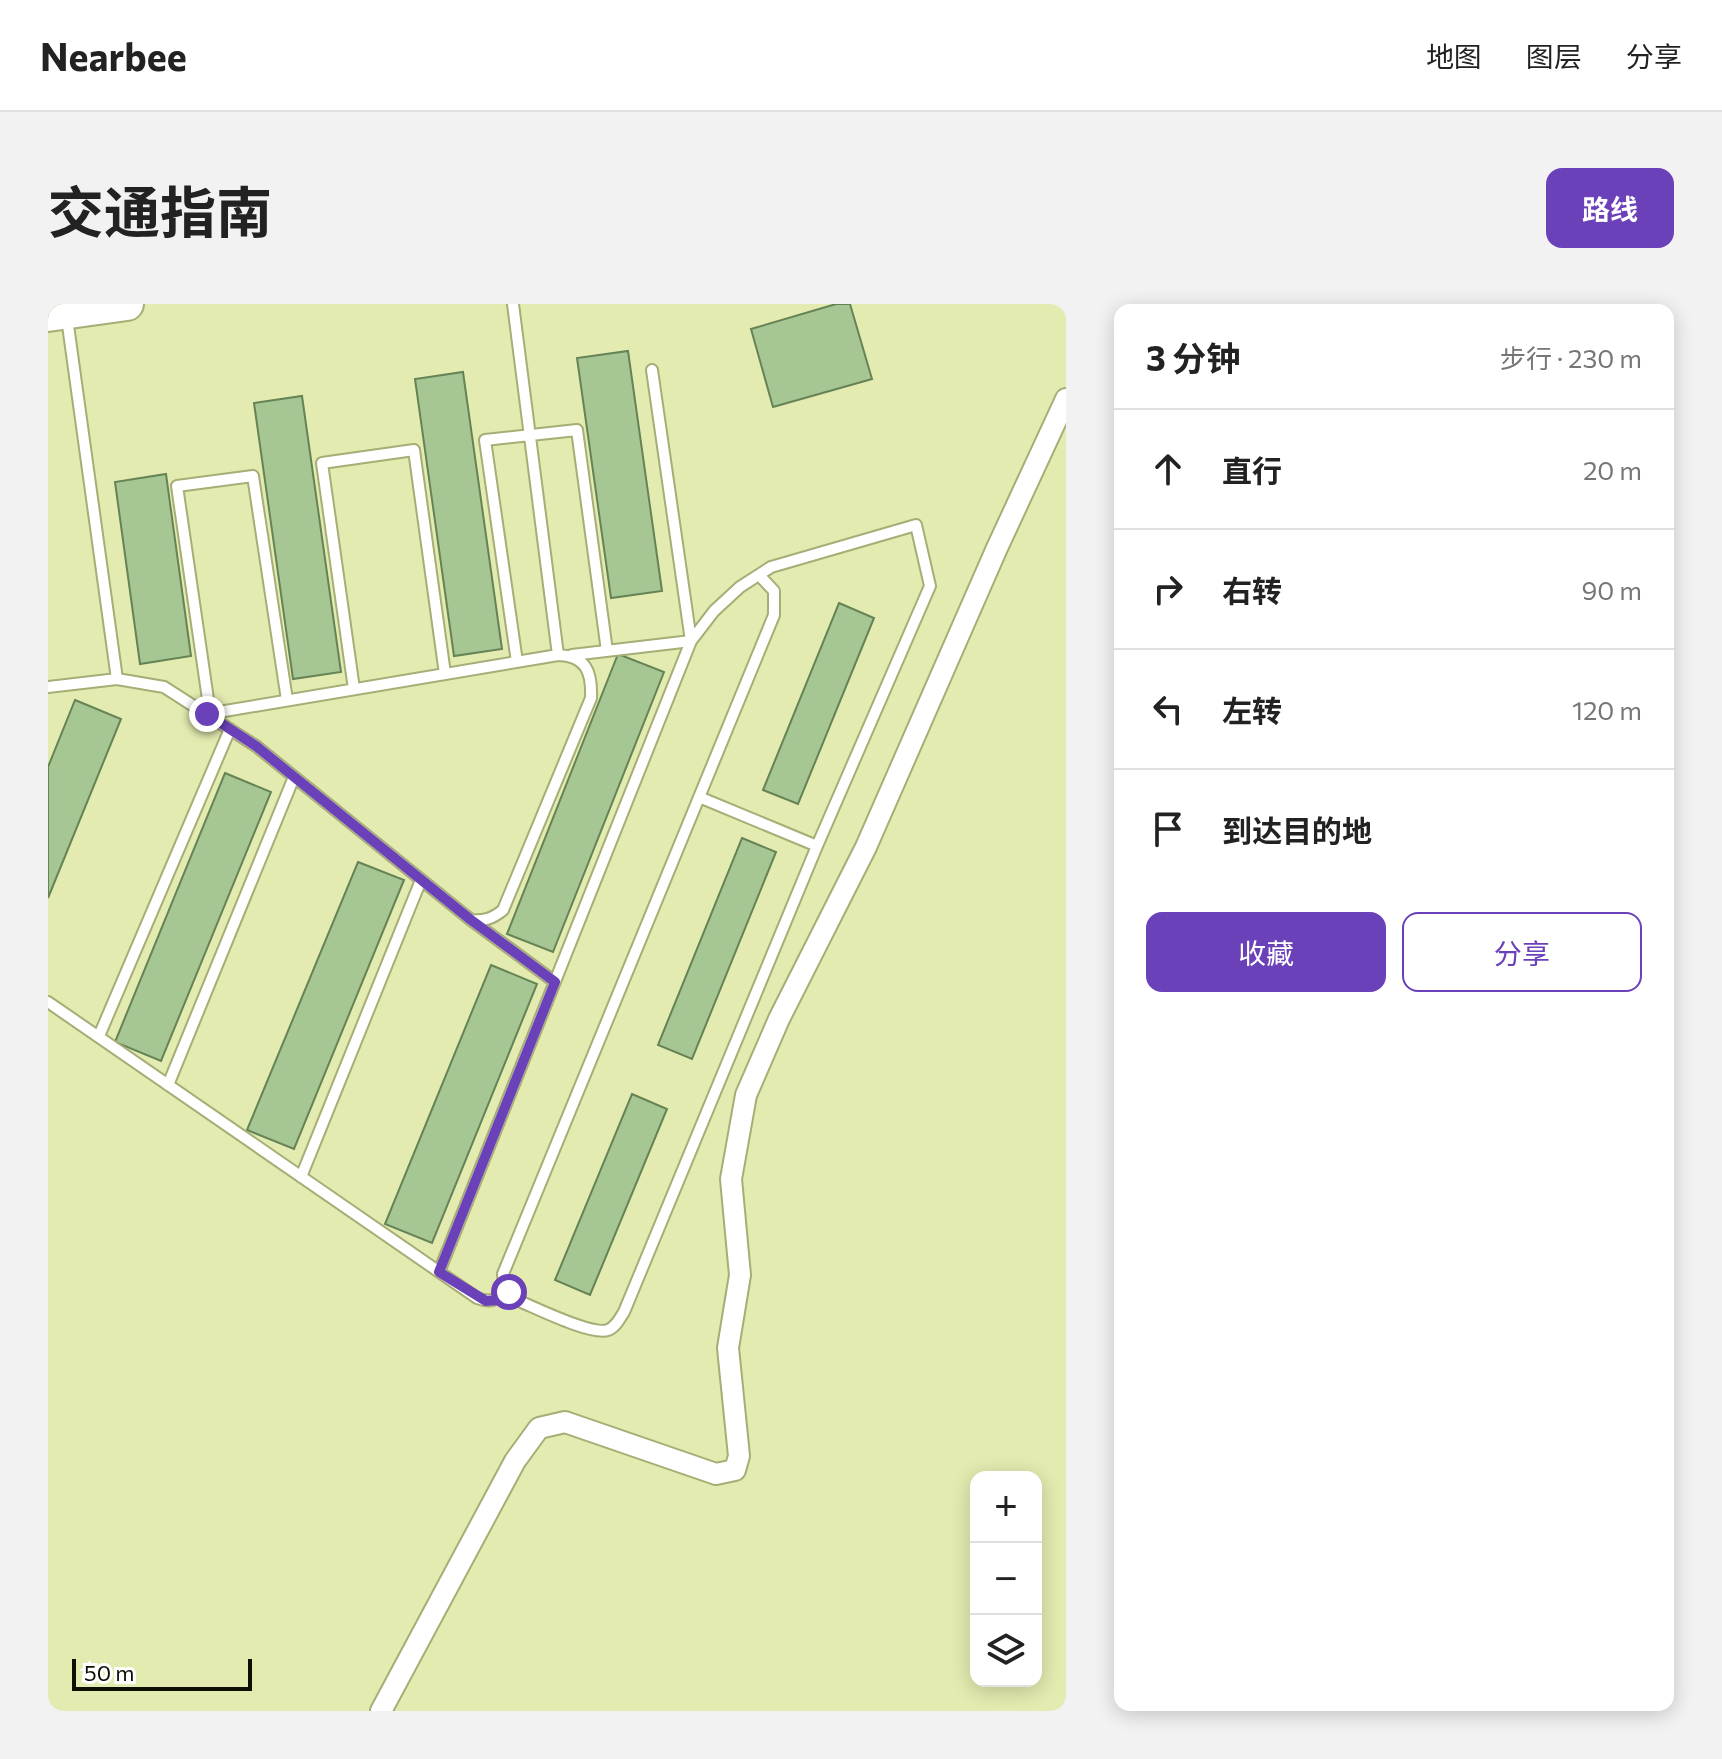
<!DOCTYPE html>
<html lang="zh">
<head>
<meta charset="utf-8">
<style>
  :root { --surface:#fff; --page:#f2f2f2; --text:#222; --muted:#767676; --line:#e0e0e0; --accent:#6a41b9 }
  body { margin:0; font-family:Commissioner,"Noto Sans SC",sans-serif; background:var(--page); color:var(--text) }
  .controls { position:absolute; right:24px; bottom:24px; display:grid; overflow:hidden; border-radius:16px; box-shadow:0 4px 20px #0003 }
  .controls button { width:72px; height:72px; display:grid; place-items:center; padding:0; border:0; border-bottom:2px solid var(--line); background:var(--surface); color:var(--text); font:40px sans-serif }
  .scale { position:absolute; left:24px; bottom:20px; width:180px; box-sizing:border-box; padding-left:8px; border:4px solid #0d0f00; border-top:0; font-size:22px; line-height:28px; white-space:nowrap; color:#0d0f00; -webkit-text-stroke:6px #fff; paint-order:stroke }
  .stop { position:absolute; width:24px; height:24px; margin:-18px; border:6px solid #6a41b9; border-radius:50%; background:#fff }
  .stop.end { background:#6a41b9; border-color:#fff; box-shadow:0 2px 8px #0008 }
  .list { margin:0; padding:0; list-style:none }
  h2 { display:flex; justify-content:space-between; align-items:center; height:104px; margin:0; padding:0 32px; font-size:34px }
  h2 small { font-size:26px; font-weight:400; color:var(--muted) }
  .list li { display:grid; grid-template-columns:52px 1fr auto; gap:24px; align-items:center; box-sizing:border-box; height:120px; padding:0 32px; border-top:2px solid var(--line) }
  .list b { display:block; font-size:30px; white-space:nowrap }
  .list em { font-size:26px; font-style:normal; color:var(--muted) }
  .actions { display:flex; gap:16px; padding:24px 32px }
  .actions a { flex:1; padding:18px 0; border:2px solid var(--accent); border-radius:16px; text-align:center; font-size:28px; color:var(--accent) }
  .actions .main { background:var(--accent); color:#fff }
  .icon { flex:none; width:44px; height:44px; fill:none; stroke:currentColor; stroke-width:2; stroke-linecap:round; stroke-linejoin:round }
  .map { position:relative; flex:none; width:1018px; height:1407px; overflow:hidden; border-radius:16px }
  header { display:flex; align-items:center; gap:48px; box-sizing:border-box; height:112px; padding:0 40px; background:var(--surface); border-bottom:2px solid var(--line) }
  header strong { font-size:38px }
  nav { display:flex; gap:44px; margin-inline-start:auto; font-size:28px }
  .intro { display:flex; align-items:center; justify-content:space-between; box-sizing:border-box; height:192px; padding:0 48px }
  h1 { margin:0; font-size:56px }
  .button { padding:20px 36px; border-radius:16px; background:var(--accent); color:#fff; font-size:28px; font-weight:700 }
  main { display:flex; gap:48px; padding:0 48px }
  aside { flex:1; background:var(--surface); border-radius:16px; box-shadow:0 4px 20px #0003 }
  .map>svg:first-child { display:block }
</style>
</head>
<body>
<header>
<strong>Nearbee</strong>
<nav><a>地图</a><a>图层</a><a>分享</a></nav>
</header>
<div class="intro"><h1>交通指南</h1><a class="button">路线</a></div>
<main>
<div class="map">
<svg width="1018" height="1407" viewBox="0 0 1018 1407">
  <rect width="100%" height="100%" fill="#e3ebb0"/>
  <path fill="#a6c694" stroke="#658355" stroke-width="2" d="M788 0H802L824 75 725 103 703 25Z
    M580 47 614 287 563 294 529 54Z
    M415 68 454 345 406 352 367 75Z
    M254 92 293 368 245 375 206 99Z
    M118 170 143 352 92 360 67 178Z
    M791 299 826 314 750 500 715 486Z
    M570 350 616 368 505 648 459 630Z
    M27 396 73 415 0 594V463Z
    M177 469 223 488 113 757 67 738Z
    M694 534 728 548 644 755 610 741Z
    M310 558 356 576 246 845 199 826Z
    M443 661 489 680 384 939 337 920Z
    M584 790 619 805 542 991 507 976Z"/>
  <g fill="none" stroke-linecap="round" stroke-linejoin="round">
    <g stroke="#a6ad75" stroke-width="14">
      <path id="service" d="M465 0 510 351
        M19 14 69 375
        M604 66 643 337
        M524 351 643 337
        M469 358 437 136 529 126 559 347
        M0 383 69 375 116 383 208 442 423 616 507 678
        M306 385 274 159 366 146 397 370
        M162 409 129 182 205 172 239 396
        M159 410 510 351C539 352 544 369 543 394L455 606C444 615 436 617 423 616
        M651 493 769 542
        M0 698 429 994C442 999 449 996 461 988
        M51 732 182 425
        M120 781 246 473
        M253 873 373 576
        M391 968 643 337 666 307 692 283 723 263 868 221 882 282 769 542 576 1008C572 1014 568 1023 560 1026 544 1032 488 1004 471 997 460 989 456 983 455 970L726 311V287L711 271"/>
    </g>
    <g stroke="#a6ad75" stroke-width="24">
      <path id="minor" d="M333 1407 467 1157 491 1124 517 1118 668 1170 687 1166 691 1152 680 1044 692 971 683 875 698 791 731 715 818 543 949 244 1018 95"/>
    </g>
    <g stroke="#a6ad75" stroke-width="36">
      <path id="primary" d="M0 11 79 0"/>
    </g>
    <use href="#service" stroke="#fff" stroke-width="10"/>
    <use href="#minor" stroke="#fff" stroke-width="20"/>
    <use href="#primary" stroke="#fff" stroke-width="32"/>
  </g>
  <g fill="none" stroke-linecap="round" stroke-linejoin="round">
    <path stroke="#6a41b9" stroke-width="10" d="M159 410 208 442 423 616 507 678 391 968 438 997 450 996 461 988"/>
  </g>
</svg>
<div class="controls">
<button>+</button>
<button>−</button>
<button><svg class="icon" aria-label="layers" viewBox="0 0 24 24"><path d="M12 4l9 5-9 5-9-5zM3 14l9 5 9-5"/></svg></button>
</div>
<div class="scale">50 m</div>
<div class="stop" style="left:461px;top:988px"></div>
<div class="stop end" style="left:159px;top:410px"></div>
</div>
<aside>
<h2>3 分钟<small>步行 · 230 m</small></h2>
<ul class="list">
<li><svg class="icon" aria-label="ahead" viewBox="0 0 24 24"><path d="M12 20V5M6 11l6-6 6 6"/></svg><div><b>直行</b></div><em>20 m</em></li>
<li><svg class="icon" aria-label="right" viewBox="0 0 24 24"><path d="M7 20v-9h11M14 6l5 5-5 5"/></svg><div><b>右转</b></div><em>90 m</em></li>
<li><svg class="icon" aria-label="left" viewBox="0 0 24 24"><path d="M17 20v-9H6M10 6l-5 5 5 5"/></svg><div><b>左转</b></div><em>120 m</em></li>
<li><svg class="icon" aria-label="arrive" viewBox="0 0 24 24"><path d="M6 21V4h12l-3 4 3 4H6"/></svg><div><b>到达目的地</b></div></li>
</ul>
<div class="actions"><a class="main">收藏</a><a>分享</a></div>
</aside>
</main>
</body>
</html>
